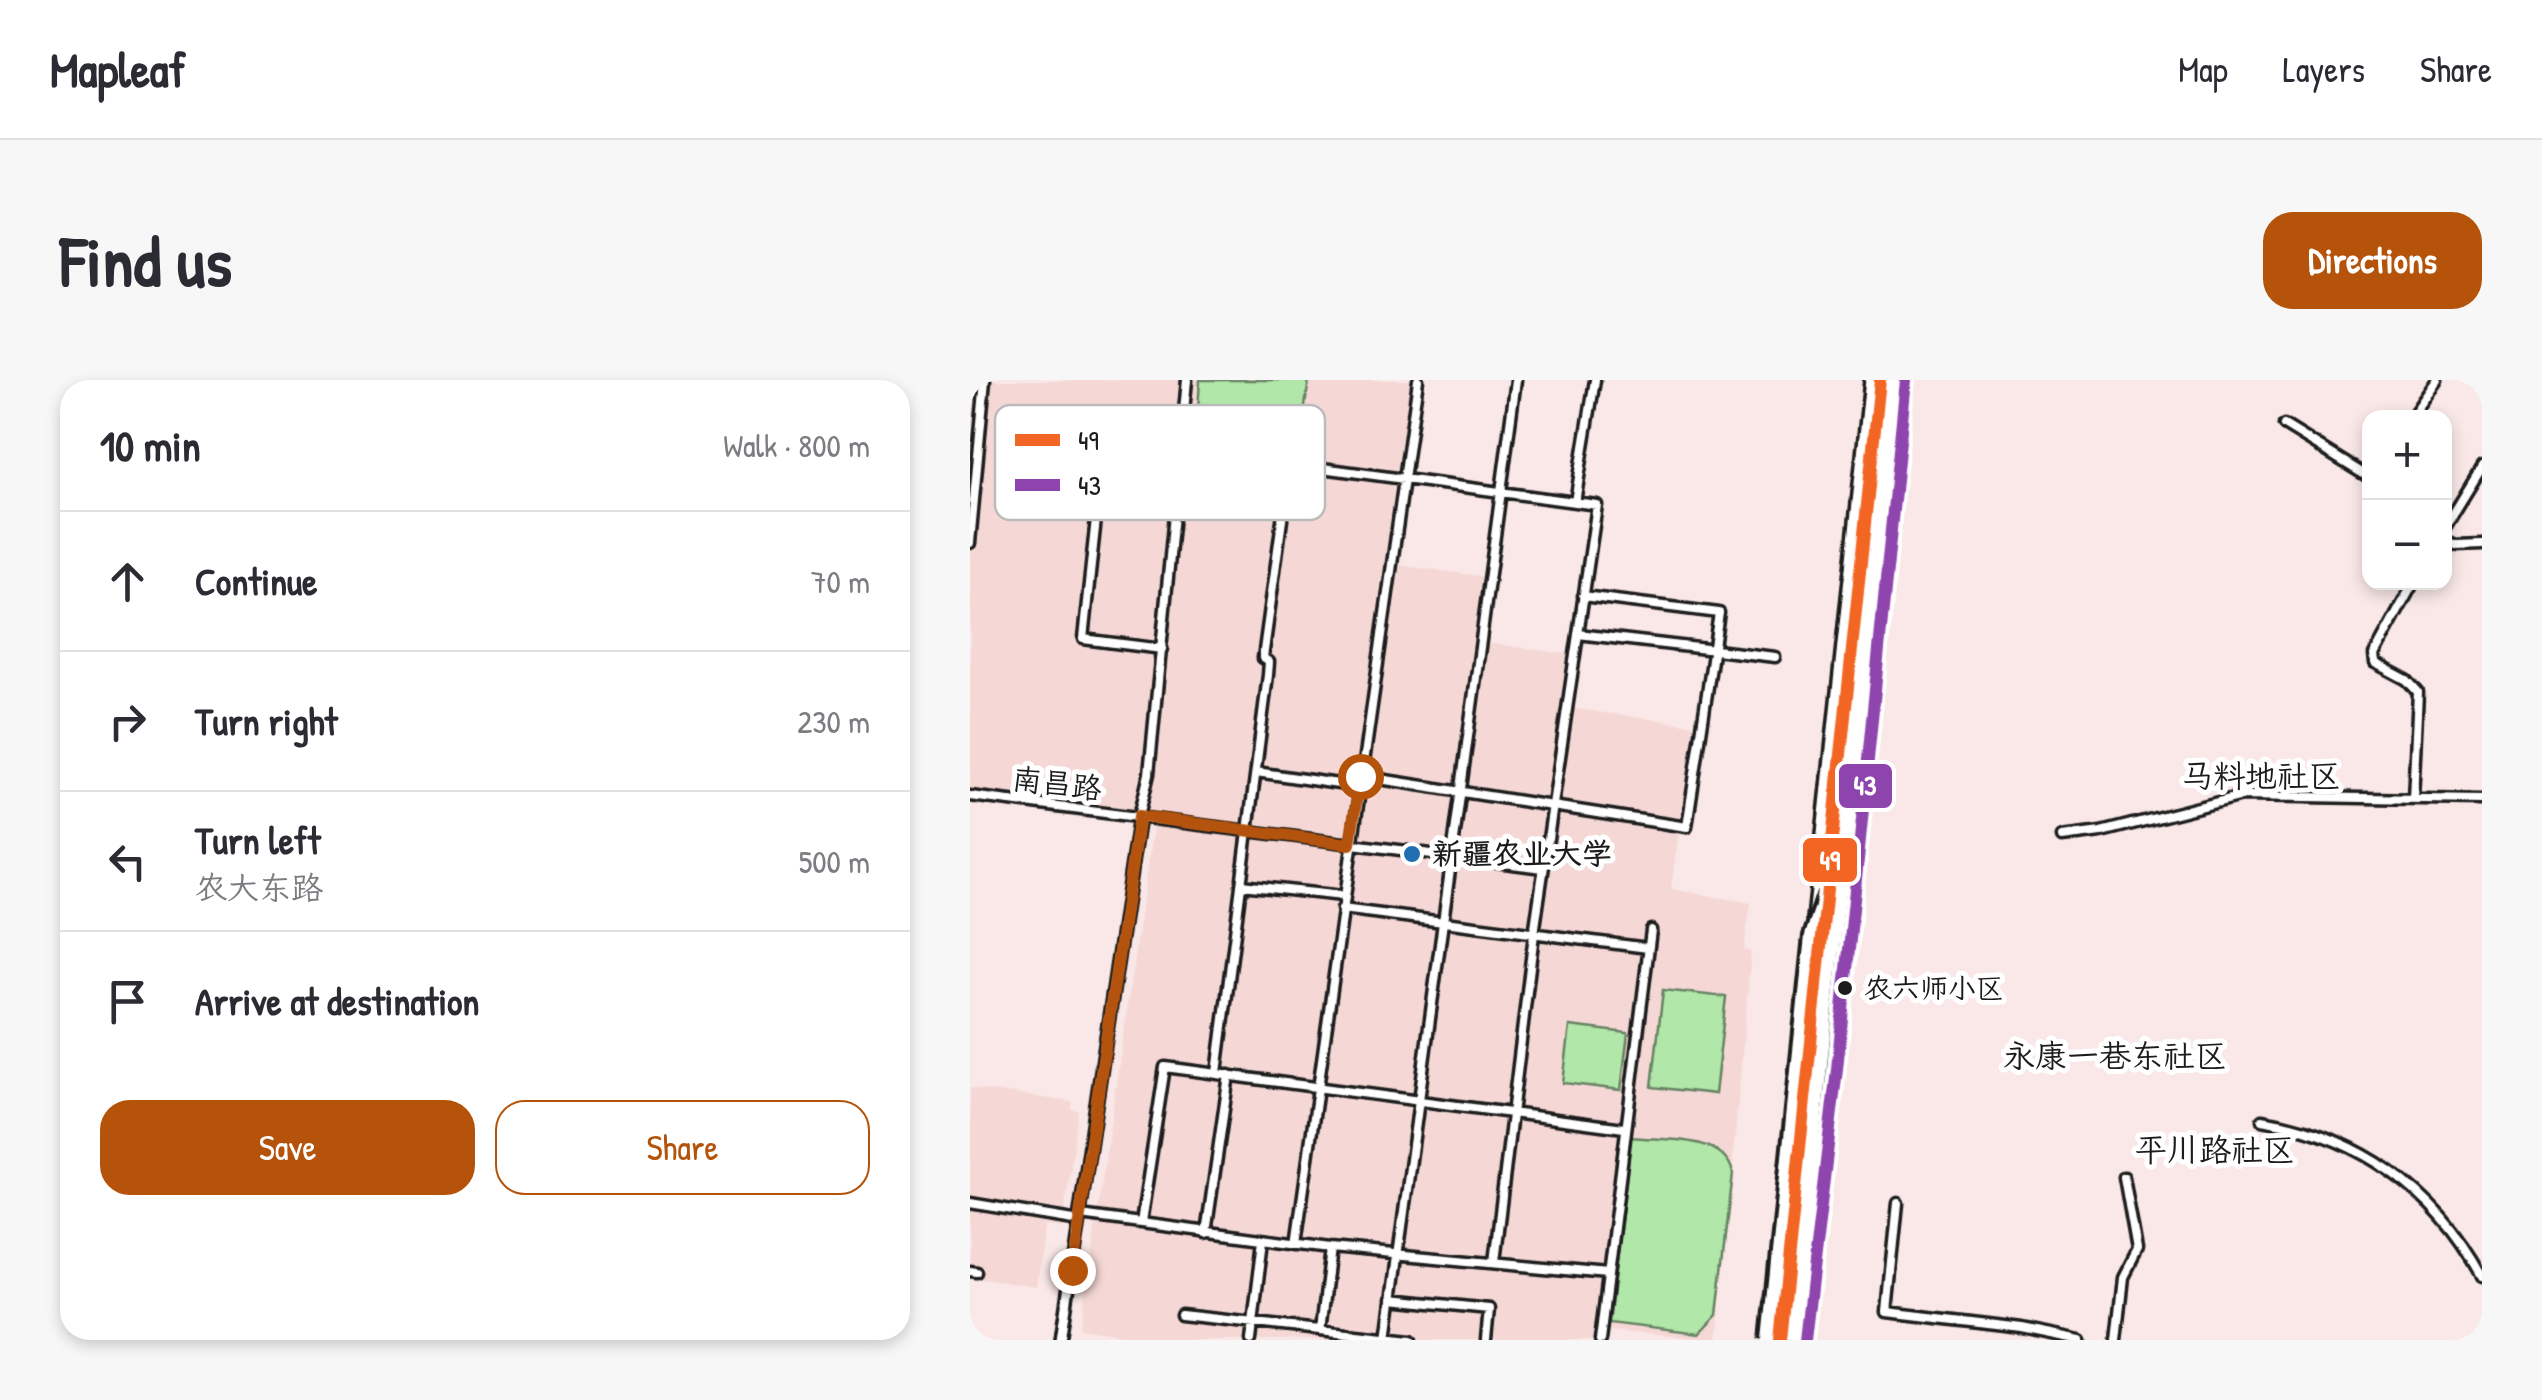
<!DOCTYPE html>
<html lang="en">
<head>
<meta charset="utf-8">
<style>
  :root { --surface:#fff; --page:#f7f7f7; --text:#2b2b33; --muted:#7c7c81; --line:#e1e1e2; --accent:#b45309 }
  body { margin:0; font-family:"Patrick Hand","LXGW WenKai TC",sans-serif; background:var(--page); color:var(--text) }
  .controls { position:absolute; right:30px; top:30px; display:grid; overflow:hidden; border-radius:20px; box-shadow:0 5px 15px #0003 }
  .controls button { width:90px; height:90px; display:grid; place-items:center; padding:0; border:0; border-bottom:2px solid var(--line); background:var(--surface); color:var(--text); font:50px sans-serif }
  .stop { position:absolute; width:30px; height:30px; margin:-22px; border:8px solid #b45309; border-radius:50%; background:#fff }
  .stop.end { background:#b45309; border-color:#fff; box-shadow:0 2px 10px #0008 }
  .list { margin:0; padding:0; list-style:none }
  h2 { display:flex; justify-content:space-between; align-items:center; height:130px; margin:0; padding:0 40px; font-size:42px }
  h2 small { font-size:32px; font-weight:400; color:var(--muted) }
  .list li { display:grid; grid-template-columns:65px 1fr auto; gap:30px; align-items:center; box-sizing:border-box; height:140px; padding:0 40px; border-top:2px solid var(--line) }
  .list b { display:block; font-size:38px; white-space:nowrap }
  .list p { margin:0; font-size:32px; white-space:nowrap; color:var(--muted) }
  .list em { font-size:32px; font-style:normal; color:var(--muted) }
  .actions { display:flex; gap:20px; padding:30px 40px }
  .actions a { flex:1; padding:22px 0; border:2px solid var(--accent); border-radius:30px; text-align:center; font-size:35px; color:var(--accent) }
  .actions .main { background:var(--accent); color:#fff }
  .icon { flex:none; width:55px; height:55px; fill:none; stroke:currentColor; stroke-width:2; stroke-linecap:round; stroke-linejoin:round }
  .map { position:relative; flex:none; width:1512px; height:960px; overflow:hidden; border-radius:30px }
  header { display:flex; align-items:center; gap:60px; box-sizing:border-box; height:140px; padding:0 50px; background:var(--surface); border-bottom:2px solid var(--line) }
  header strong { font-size:48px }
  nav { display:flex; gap:55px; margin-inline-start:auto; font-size:35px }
  .intro { display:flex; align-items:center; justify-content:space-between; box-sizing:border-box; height:240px; padding:0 60px }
  h1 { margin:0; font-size:70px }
  .button { padding:25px 45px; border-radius:30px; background:var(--accent); color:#fff; font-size:35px; font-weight:700 }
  main { display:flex; gap:60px; padding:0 60px }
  aside { flex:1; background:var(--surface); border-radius:30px; box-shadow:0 5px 15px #0003 }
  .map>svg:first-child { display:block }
</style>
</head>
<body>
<header>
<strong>Mapleaf</strong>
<nav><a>Map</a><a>Layers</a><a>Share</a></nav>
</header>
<div class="intro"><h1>Find us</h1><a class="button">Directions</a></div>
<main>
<aside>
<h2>10 min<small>Walk · 800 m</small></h2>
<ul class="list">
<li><svg class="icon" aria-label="ahead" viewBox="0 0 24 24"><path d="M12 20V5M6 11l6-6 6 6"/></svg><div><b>Continue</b></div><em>70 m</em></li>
<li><svg class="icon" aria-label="right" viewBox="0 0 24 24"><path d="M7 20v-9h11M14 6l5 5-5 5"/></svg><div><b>Turn right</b></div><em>230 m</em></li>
<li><svg class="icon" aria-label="left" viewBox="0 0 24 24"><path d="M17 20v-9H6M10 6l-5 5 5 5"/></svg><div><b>Turn left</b><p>农大东路</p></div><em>500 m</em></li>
<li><svg class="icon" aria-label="arrive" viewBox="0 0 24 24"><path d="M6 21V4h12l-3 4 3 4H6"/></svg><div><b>Arrive at destination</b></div></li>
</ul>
<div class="actions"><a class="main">Save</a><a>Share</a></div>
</aside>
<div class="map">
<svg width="1512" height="960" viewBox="0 0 1512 960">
  <rect width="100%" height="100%" fill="#f9e8e7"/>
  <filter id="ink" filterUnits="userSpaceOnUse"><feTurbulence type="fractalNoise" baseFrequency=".01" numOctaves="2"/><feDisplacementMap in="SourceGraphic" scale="20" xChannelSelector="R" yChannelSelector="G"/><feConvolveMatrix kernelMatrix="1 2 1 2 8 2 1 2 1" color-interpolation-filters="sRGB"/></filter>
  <g filter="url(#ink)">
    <path fill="#f5d8d6" d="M13 0H448L421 184 518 197 509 262 598 274 591 327 724 345 701 509 781 523 774 570 781 572 747 960 636 951 634 960H191L111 948 184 439 0 416V146Z
      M0 708 102 722V730L109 731 92 848 74 846 66 907 0 897Z"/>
    <path fill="#b1e7a9" stroke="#668262" stroke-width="2.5" d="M230 0H339L323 104 224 89Z
      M693 610 756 617 745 714 682 707Z
      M600 646 658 653 651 710 593 703Z
      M661 757C695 761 754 754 763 793L747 935 729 954 639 943Z"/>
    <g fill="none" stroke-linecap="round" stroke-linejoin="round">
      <g stroke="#1c1c1c" stroke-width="15">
        <path id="minor" d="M1445 32 1467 0
          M137 37 113 259 192 269
          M1314 45 1400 98
          M605 122 625 0
          M1474 149 1512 87
          M1474 160 1486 165 1512 164
          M0 163 15 0
          M608 254 805 277
          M286 392 389 407
          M390 396 717 447 749 233 613 216
          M0 416 573 488
          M1443 419 1448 312 1437 300 1405 283 1404 275 1444 202
          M169 436 179 394 217 0
          M1092 457 1131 452 1272 416 1512 420
          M271 505 373 516
          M372 529 678 568
          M247 693 298 295 299 282 293 278 316 111 326 112 330 85 627 125 564 554 524 882
          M1292 740C1388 756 1465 809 1512 896
          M0 823 109 841
          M928 823 917 932 1052 948 1111 960
          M110 835 360 868 638 894
          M171 843 195 687 654 748
          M236 853 259 695
          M326 864 448 0
          M0 891 7 892
          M422 919 519 929 516 960
          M211 935 442 960
          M350 950 360 868
          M417 958 546 0
          M281 960 293 860
          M630 960 681 550
          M1146 960 1153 897 1167 870 1154 797"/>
      </g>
      <g stroke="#1c1c1c" stroke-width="16">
        <path id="major" d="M843 539 900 0
          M91 960 169 436
          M835 960 867 689 932 38"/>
      </g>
      <g stroke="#1c1c1c" stroke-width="18">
        <path id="highway" d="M923 63 934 0
          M810 960 910 0
          M823 960 924 0"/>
      </g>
      <use href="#minor" stroke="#fff" stroke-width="8"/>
      <use href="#major" stroke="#fff" stroke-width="9"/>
      <use href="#highway" stroke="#fff" stroke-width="10"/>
      <g stroke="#1c1c1c" stroke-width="18" stroke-linecap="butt">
        <path id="highway-bridge" d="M798 960 840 556 858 504"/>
      </g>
      <use href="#highway-bridge" stroke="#fff" stroke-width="10"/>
      <g stroke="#fff" stroke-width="20">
        <path id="bus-1" d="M810 960 910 0"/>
      </g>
      <g stroke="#fff" stroke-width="20">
        <path id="bus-2" d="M835 960 867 689 936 0"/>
      </g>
      <use href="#bus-1" stroke="#f26522" stroke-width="12"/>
      <use href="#bus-2" stroke="#8e44ad" stroke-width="12"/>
    </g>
  </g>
  <g fill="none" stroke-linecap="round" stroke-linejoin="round" filter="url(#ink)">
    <path stroke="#b45309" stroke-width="12" d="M102 890 169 436 380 464 390 396"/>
  </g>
  <circle fill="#1f6fb2" stroke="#fff" stroke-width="4" cx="442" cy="474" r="10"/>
  <circle fill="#1c1c1c" stroke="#fff" stroke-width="4" cx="875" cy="608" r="9"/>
  <g text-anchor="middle" stroke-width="10" stroke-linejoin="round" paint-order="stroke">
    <g font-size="28" fill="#1c1c1c" stroke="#fff" text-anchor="start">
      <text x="894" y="618">农六师小区</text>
    </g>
    <g font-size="30" fill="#1c1c1c" stroke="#fff">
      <text transform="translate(87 404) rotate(7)" y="10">南昌路</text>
    </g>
    <g font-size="30" font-weight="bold" fill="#1c1c1c" stroke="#fff" text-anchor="start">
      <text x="462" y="484">新疆农业大学</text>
    </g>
    <g font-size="32" fill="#1c1c1c" stroke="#fff">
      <text x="1291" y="407">马料地社区</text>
      <text x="1145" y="687">永康一巷东社区</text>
      <text x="1245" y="781">平川路社区</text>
    </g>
  </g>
  <rect x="25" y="25" width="330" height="115" rx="15" fill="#fff" stroke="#bbb" stroke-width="2.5"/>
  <rect x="45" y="54" width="45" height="12" fill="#f26522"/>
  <rect x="45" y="99" width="45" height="12" fill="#8e44ad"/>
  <g font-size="28" fill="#1c1c1c">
    <text x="108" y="70">49</text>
    <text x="108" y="115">43</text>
  </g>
  <g stroke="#fff" stroke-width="4">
    <rect x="867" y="382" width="57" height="48" rx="10" fill="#8e44ad"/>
    <rect x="831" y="456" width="58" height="48" rx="10" fill="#f26522"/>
  </g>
  <g font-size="28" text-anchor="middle" font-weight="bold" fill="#fff">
    <text x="895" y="415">43</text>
    <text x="860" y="490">49</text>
  </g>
</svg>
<div class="controls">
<button>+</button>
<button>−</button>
</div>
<div class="stop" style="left:390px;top:396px"></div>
<div class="stop end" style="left:102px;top:890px"></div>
</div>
</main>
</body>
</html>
